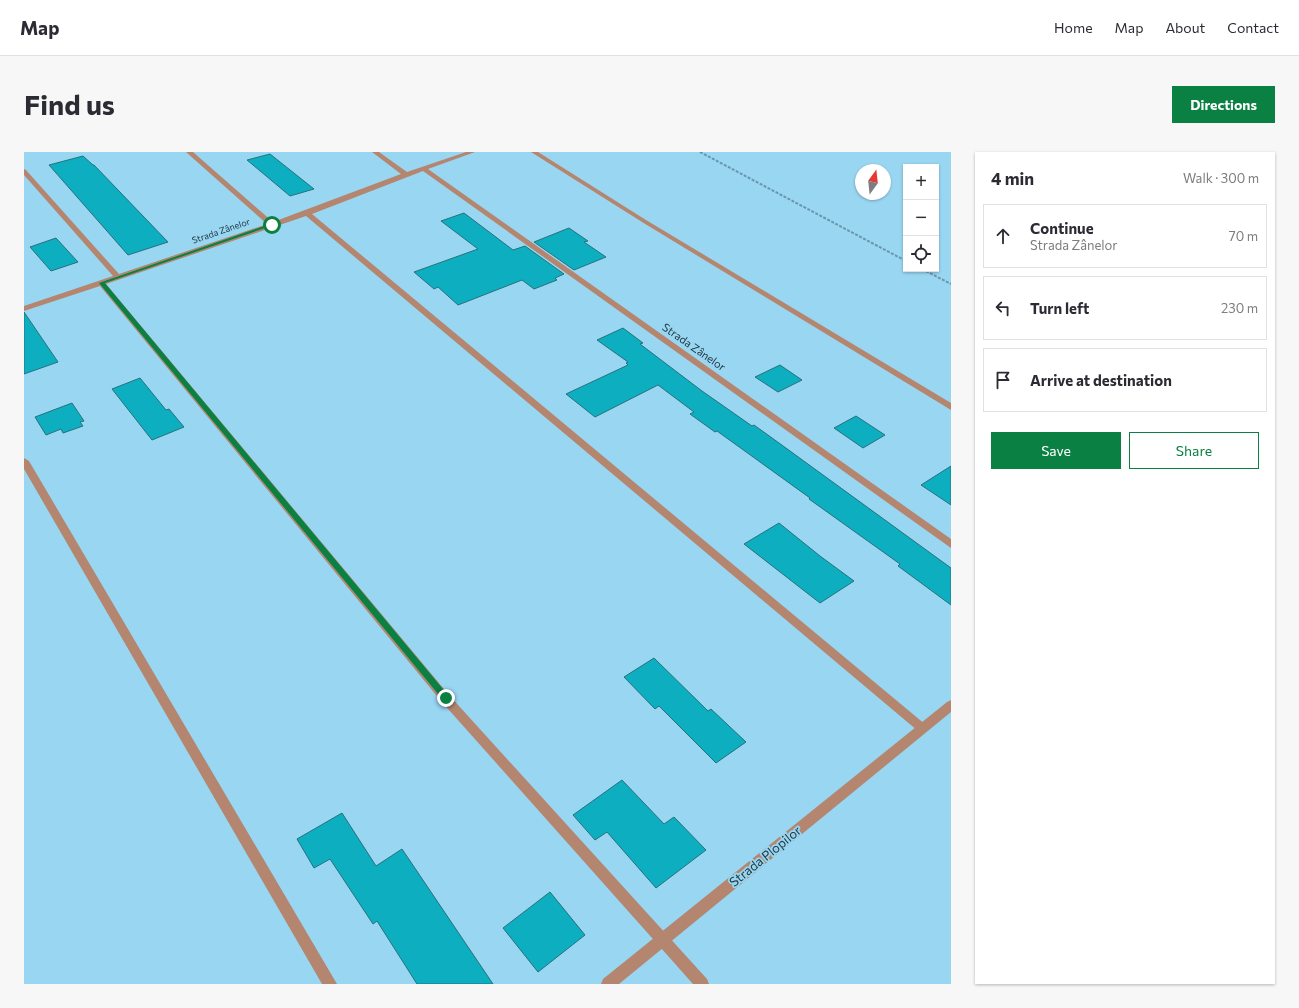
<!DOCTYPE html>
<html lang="en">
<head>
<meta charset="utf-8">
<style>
  :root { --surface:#fff; --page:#f7f7f7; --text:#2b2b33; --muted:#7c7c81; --line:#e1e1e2; --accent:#0b8043 }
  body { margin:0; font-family:Commissioner,sans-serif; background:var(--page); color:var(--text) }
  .controls { position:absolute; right:12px; top:12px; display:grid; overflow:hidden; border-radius:0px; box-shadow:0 1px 3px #0004 }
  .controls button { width:36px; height:36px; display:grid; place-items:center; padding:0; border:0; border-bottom:1px solid var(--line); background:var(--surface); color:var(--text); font:20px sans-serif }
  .compass { position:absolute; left:831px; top:12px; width:36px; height:36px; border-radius:50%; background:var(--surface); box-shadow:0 1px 3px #0004; rotate:15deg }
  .stop { position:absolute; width:12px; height:12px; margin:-9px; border:3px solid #0b8043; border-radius:50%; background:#fff }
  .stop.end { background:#0b8043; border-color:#fff; box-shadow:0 1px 4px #0008 }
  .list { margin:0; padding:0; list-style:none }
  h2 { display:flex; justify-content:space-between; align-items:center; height:52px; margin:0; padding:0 16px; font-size:17px }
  h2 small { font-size:13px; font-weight:400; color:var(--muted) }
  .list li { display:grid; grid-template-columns:26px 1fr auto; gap:12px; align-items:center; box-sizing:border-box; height:64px; margin:0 8px 8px; padding:0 8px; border:1px solid var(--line); border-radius:0px }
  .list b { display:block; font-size:15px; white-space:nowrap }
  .list p { margin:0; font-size:13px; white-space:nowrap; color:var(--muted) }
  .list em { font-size:13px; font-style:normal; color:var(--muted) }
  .actions { display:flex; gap:8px; padding:12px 16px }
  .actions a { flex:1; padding:9px 0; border:1px solid var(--accent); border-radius:0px; text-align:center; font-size:14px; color:var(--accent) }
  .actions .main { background:var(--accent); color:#fff }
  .icon { flex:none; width:22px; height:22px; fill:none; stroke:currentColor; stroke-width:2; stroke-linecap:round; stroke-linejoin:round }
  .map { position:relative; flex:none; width:927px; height:832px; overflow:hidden; border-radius:0px }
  header { display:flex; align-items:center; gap:24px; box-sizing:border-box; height:56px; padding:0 20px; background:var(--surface); border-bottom:1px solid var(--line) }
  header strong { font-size:19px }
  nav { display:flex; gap:22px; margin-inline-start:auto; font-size:14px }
  .intro { display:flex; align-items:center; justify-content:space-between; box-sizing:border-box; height:96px; padding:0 24px }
  h1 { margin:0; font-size:28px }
  .button { padding:10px 18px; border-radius:0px; background:var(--accent); color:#fff; font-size:14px; font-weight:700 }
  main { display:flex; gap:24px; padding:0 24px }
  aside { flex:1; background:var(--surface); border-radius:0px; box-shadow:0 1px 3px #0004 }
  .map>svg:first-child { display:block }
</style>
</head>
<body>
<header>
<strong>Map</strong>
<nav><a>Home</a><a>Map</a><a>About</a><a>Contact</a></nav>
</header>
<div class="intro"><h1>Find us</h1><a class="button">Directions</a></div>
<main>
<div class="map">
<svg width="927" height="832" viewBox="0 0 927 832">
  <rect width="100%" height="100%" fill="#99d6f2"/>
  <path fill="#0caec0" stroke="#27727c" d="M246 2 290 37 266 44 223 8Z
    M59 4 69 13H70L144 90 104 103 25 13Z
    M440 61 489 98 501 94 540 122 531 126 533 128 510 137 498 128 434 153 414 135 410 137 390 120 454 97 417 69Z
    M545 76 564 89 560 90 582 105 550 118 510 90Z
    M32 86 54 110 27 119 6 95Z
    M0 160 34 210 0 222Z
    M599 176 619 191 616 192 678 239 728 274 730 273 755 291 927 416V453L874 414 876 412 785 347 786 346 693 279 691 280 666 262 670 260 634 233 571 265 542 242 604 213 602 211 604 210 573 188Z
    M756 213 778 228 754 240 731 225Z
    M116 226 142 258 145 257 160 275 128 288 88 237Z
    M48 251 60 269 56 270 59 274 39 281 37 277 22 283 11 265Z
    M832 264 861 283 839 296 810 276Z
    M927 314V353L897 333Z
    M755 371 796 404 830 429 796 451 720 392Z
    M630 506 684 559 687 557 722 590 692 611 635 554 631 557 600 525Z
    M598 628 640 672 650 665 682 698 632 736 583 680 571 688 549 663Z
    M318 661 352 714 378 697 469 832H393L353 769 349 772 306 707 290 716 273 687Z
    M526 740 561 783 514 820 479 776Z"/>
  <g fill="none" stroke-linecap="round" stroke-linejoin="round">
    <path stroke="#6897ac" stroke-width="2" stroke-dasharray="3 1.5" stroke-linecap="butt" d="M676 0 882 109
      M898 117 927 132"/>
    <path fill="#b4866f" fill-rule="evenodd" d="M162 0H169L249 70 377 22 348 0H355L383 20 442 0H451L404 17 927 387V396L399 19 288 62 902 573 904 576 902 579 898 581 894 579 282 64 82 132 425 543 683 827 685 832H669L417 549 76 134 0 159V154L89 124 0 23V17L2 18 95 122 243 72Z
      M507 0H514L622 68 927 251V258L618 70Z
      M0 306 5 309 313 832H298L0 317Z"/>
    <path fill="#b4866f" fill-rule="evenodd" d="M927 548V560L595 832H577L579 827 923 550Z"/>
  </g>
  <path fill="#0b8043" d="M246 72 250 73 81 131 424 543V548H419L75 131Z"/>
  <g text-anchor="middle" stroke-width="3.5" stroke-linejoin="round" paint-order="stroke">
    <g font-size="9" fill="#203a45" stroke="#99d6f2">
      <text transform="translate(197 79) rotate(-19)" y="3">Strada Zânelor</text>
    </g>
    <g font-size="11" fill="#203a45" stroke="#99d6f2">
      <text transform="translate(670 195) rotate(35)" y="4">Strada Zânelor</text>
    </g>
    <g font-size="13" fill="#203a45" stroke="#99d6f2">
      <text transform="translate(741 704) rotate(-39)" y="5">Strada Plopilor</text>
    </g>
  </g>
</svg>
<div class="controls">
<button>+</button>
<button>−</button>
<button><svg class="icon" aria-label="locate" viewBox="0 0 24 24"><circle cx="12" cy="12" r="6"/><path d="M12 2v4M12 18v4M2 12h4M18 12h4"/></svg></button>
</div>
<svg class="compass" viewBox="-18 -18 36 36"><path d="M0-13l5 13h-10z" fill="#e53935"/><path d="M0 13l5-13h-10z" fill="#7c7c81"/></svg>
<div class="stop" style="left:248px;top:73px"></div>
<div class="stop end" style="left:422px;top:546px"></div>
</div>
<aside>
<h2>4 min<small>Walk · 300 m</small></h2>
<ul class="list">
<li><svg class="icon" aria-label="ahead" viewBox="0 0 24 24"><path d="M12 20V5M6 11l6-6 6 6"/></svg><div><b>Continue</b><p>Strada Zânelor</p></div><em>70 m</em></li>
<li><svg class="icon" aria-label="left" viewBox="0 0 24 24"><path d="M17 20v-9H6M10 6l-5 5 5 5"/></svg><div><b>Turn left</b></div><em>230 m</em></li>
<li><svg class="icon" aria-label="arrive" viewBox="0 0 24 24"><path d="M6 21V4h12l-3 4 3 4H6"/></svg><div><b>Arrive at destination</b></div></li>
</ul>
<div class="actions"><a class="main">Save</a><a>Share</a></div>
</aside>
</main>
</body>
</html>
